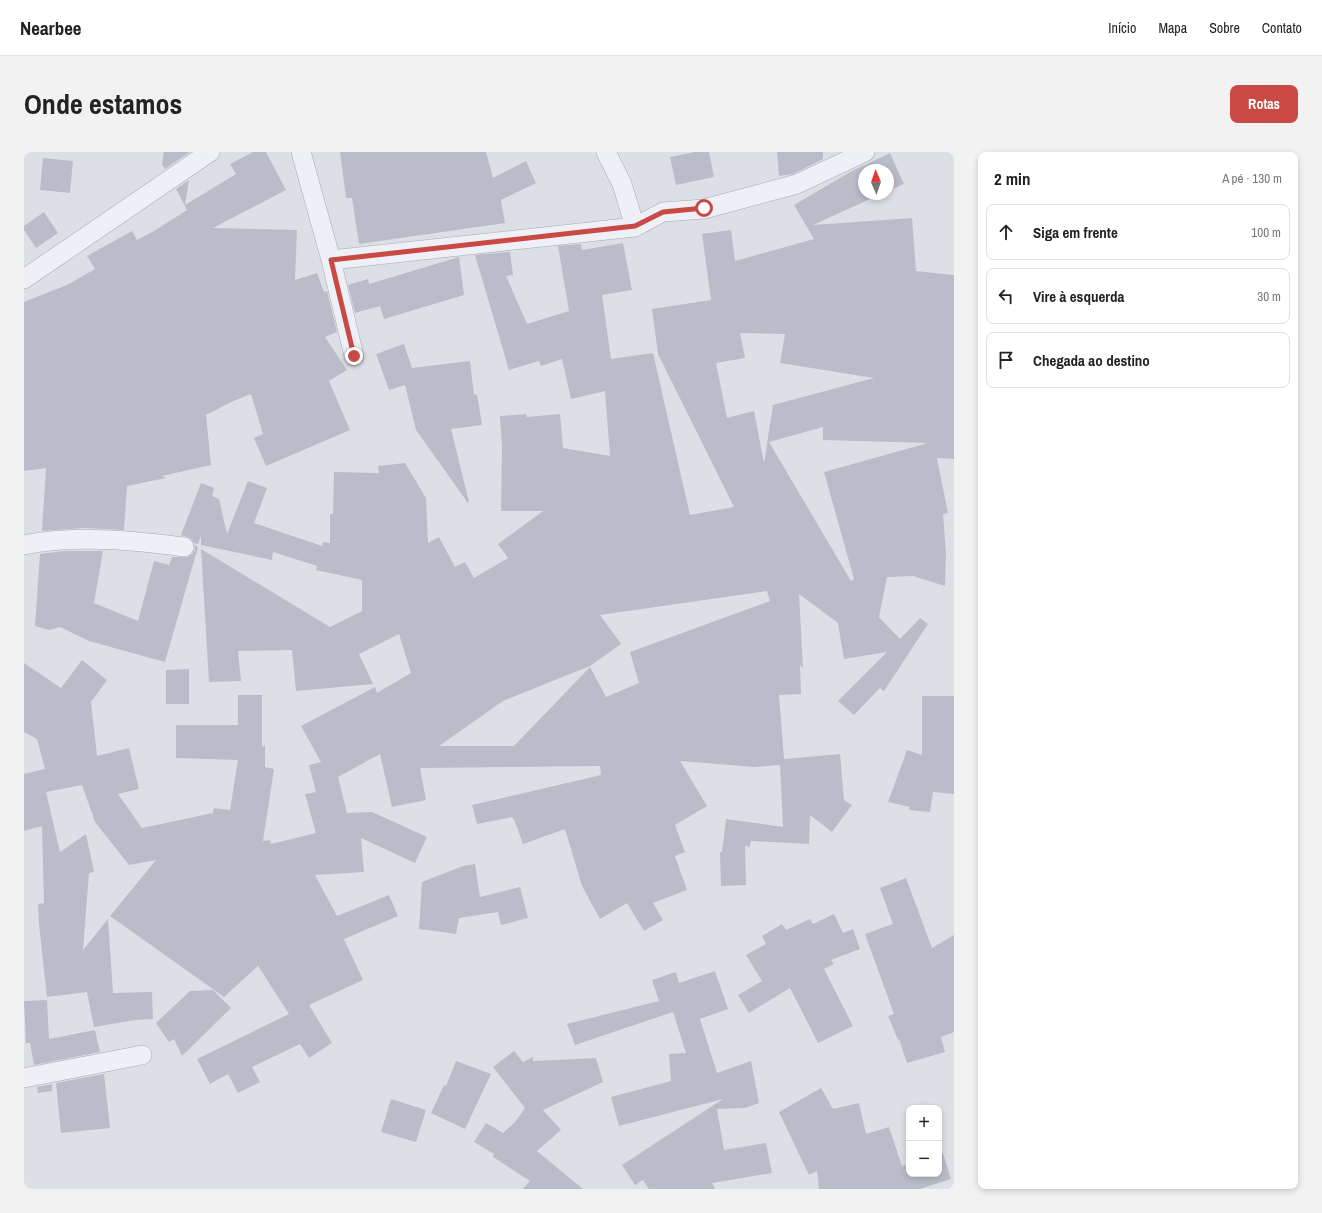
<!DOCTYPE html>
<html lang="pt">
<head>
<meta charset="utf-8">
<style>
  :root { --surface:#fff; --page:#f2f2f2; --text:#222; --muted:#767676; --line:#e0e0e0; --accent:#c94944 }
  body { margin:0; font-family:"Archivo Narrow",sans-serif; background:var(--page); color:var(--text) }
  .controls { position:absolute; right:12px; bottom:12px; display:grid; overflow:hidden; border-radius:8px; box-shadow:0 2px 6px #0003 }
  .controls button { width:36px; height:36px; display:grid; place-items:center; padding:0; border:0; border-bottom:1px solid var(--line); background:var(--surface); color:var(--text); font:20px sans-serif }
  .compass { position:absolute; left:834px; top:12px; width:36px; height:36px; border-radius:50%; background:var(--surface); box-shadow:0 2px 6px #0003; rotate:358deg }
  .stop { position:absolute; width:12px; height:12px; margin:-9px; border:3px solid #c94944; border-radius:50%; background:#fff }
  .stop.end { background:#c94944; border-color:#fff; box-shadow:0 1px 4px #0008 }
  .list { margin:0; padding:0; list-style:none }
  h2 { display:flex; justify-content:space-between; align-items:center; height:52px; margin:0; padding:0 16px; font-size:17px }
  h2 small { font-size:13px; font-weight:400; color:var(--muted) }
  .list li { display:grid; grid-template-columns:26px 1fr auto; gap:12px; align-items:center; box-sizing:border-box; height:56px; margin:0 8px 8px; padding:0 8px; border:1px solid var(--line); border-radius:8px }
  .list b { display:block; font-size:15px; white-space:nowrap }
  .list em { font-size:13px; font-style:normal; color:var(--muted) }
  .icon { flex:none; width:22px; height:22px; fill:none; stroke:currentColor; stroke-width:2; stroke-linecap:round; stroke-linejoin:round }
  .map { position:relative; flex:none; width:930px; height:1037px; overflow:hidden; border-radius:8px }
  header { display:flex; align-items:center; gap:24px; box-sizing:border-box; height:56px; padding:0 20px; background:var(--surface); border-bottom:1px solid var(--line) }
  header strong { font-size:19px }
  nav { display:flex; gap:22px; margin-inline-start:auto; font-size:14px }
  .intro { display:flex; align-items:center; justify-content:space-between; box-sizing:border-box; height:96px; padding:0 24px }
  h1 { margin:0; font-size:28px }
  .button { padding:10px 18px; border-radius:8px; background:var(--accent); color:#fff; font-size:14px; font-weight:700 }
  main { display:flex; gap:24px; padding:0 24px }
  aside { flex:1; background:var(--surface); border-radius:8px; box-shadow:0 2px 6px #0003 }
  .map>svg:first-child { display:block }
</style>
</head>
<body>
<header>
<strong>Nearbee</strong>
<nav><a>Início</a><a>Mapa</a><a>Sobre</a><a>Contato</a></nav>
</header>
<div class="intro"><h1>Onde estamos</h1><a class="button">Rotas</a></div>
<main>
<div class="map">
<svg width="930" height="1037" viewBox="0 0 930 1037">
  <rect width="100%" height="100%" fill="#dddfe6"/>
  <path fill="#babdc9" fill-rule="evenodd" d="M140 0H166L141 17 138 12Z
    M229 0H242L262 38 189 76 273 78 271 128 293 121 300 140 303 139 313 180 301 185 323 218 305 229 326 278 242 314 230 286 239 282 227 242 207 250 182 263 187 313 138 324 142 326 103 334 100 378 60 376 18 379 22 316 0 319V150L43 133 71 117 63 104 108 79 113 88 130 79 163 58 152 37 165 28 161 53 212 22 206 12Z
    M316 0H462L469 26 502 9 512 31 477 48 481 71 335 92 328 46H322Z
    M671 0H685L690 25 652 33 646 5Z
    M753 0H799V7L769 22 755 24Z
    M866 1 880 32 864 39V18H840V42H857L789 73 888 66 892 119 930 123V307L913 306 924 361 919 362 922 402 921 434 889 424 863 425 855 465 876 487 896 466 904 472 860 539 856 536 830 563 814 549 863 500 820 507 814 471 775 442 779 516 776 513 777 542 755 543 760 607 816 602 820 648 828 653 808 680 786 663 785 692 727 689 726 695 721 694 722 733 697 734 696 700H698L702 667 759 675 756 613 730 615 656 609 683 654 651 673 661 700 651 704 663 738 629 751 639 768 620 779 603 751 576 767 558 734 541 677 499 692 490 667H489L488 665 453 672 448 653 577 623 576 614 396 616 402 648 368 655 356 602 314 625 323 661 348 660 403 685 391 711 337 686 340 720 291 723 313 764 365 743 374 764 320 787 339 828 285 853 308 891 285 906 276 892 228 915 236 930 214 941 204 922 186 932 173 907 265 862 234 814 200 845 86 764 132 708 105 713 71 670 58 633 22 640 36 700 62 682 70 720 65 721 59 798 84 767 89 841 128 840 129 867 111 868 70 875 63 840 23 845 15 772 14 752 20 751 18 674 0 679V622L21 617 13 587 0 580V511L37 536 58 508 83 528 67 550 73 604 105 596 115 637 94 642 118 676 189 661 190 656 206 658 214 608 152 606V573H214V543H238V595L241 593V615L250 617 239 689 246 688 247 692 292 681 281 642 292 640 285 613 297 610 277 574 351 535 353 541 387 521 375 482 335 502 349 532 272 539 268 498 214 499 217 529 185 530 177 397 306 475 338 459V428L292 418 293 414 249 400 248 408 177 393V384L174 392 170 391 166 386 157 383 177 331 190 336 188 344 195 347 203 382 224 329 243 336 230 371 298 394 299 390 306 391V362H309L310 320 355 321 354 314 381 311 402 346 404 391 415 385 431 415 441 410 450 426 484 406 474 392 519 359H477L478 295 476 264 502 262 503 265 536 262 539 296 586 304 581 239 547 247 538 207 517 214 515 209 485 218 451 103 486 100 489 123 482 124 503 172 545 159 534 94 557 92 558 98 599 91 608 138 578 143 587 207 629 201 666 363 710 355 634 202 628 157 687 148 678 82 707 78 711 109 790 87 770 53 828 19ZM716 181 761 182 756 211 850 226 749 253 740 311 730 259 703 266 692 211 721 206ZM799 275V288L904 291 800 320 830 427 827 429 745 290ZM743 439 746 449 606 500 615 531 582 545 566 515 490 594H415L479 549 566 514 597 492 576 463Z
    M19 6 49 9 46 41 16 38Z
    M20 60 34 81 12 96 0 78V74Z
    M435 105 440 143 360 167 356 154 331 161 324 133 344 127 345 132Z
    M380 192 388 216 446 209 450 243 453 242 458 273 427 277 445 350 444 351 392 278 381 233 365 238 352 202Z
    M170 393 174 395 141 510 65 489 36 475 25 478 11 474 16 402 40 399H79L70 451 114 469 130 409 145 413 148 405H164L169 401 171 397Z
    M165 517V552H142V518Z
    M898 544H930V642L909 640 906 660 885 658 886 655 864 650 883 598 898 603Z
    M451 712 456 745 496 735 504 766 477 773 474 760 435 766 432 782 395 777 398 730 439 714Z
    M882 726 908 796 930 783V880L917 885 921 900 883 911 875 887 874 888 864 864 870 862 841 782 869 772 856 736Z
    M810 762 819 781 829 777 836 797 807 808 810 812 800 817 829 874 794 891 766 836 725 861 714 843 738 829 722 803 742 792 738 784 758 772 762 778 786 767 789 772Z
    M691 819 704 857 676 867 693 921 727 909 735 951 721 956 693 957 700 998 742 991 748 1021 688 1031 691 1037H625L619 1028 611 1033 598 1013 699 947 595 974 587 945 647 929 645 902 662 901 649 860 551 893 543 872 635 849 628 828 652 820 655 831Z
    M189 838 207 856 158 904 150 887 145 890 132 871 166 839Z
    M23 848 25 887 71 878 76 900 10 913 6 891H2L0 849Z
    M490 899 499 910 509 905V909L572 906 579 930 519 958 537 978 513 999 559 1037H499L506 1029 469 1005 470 1002 450 990 462 971 479 981 491 970 501 956 469 915Z
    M432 909 467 922 441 977 407 961 420 933 422 934Z
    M80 922 86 976 37 981 32 931Z
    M28 932V939L14 941 13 935Z
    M797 936 809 957 835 951 842 982 865 975 878 1014 885 1012V1022H915V1002L919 1001 927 1027 896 1037H795L793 1019 785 1023 755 960Z
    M367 947 402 958 392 990 357 980Z"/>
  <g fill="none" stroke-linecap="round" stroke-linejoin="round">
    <g stroke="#a6a9b3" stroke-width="20">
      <path id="street" d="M277 0 307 108 330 204
        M582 0 598 32 611 75
        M307 108 611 75 639 60 680 57 773 32 841 0
        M0 127 186 0
        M0 393C52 383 107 388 160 395
        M0 926 118 903"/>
    </g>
    <use href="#street" stroke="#eff0f5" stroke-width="19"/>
  </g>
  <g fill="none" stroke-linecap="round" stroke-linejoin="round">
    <path stroke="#c94944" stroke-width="5" d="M330 204 307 108 611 74 639 60 680 56"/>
  </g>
</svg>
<div class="controls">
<button>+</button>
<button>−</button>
</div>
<svg class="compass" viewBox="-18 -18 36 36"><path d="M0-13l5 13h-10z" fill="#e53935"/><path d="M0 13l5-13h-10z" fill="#767676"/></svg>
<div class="stop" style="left:680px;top:56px"></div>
<div class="stop end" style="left:330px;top:204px"></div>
</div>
<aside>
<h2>2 min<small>A pé · 130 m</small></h2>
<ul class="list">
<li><svg class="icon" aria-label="ahead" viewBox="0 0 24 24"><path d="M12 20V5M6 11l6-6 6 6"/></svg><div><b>Siga em frente</b></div><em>100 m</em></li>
<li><svg class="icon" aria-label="left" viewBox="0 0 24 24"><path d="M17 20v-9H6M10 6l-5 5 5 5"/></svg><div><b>Vire à esquerda</b></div><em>30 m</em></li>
<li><svg class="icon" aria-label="arrive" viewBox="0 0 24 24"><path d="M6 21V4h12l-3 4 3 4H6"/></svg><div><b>Chegada ao destino</b></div></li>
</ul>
</aside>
</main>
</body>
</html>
